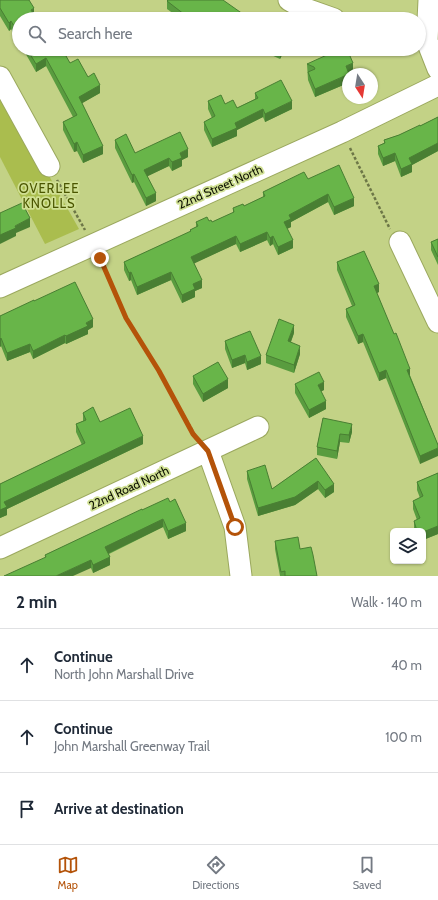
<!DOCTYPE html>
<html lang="en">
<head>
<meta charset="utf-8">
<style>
  :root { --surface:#fff; --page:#f6f6f7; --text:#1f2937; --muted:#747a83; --line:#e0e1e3; --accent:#b45309 }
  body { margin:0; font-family:Cabin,sans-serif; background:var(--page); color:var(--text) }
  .controls { position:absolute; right:12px; bottom:12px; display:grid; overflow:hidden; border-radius:6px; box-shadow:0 1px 3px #0004 }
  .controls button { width:36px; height:36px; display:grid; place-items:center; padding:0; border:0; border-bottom:1px solid var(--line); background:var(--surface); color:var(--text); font:20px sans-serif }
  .compass { position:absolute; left:342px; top:68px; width:36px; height:36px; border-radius:50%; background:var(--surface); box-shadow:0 1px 3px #0004; rotate:168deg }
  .stop { position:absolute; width:12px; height:12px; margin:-9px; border:3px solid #b45309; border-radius:50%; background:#fff }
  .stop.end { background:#b45309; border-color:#fff; box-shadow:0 1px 4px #0008 }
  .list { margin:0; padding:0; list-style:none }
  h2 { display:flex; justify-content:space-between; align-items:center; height:52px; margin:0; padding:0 16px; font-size:17px }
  h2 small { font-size:13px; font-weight:400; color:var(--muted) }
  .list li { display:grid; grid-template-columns:26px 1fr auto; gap:12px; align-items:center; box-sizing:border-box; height:72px; padding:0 16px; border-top:1px solid var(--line) }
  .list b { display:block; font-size:15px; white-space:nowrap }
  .list p { margin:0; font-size:13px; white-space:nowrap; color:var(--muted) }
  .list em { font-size:13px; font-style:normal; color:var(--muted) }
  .icon { flex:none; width:22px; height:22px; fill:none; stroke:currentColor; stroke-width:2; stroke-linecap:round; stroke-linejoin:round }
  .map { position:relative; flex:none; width:438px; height:576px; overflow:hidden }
  .search { position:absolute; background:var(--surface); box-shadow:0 1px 3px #0004; left:12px; right:12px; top:12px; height:44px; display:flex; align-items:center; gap:10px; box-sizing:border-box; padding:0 14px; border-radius:22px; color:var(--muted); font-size:15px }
  .sheet { height:268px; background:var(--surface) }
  nav { display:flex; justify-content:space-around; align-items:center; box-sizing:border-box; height:56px; border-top:1px solid var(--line); background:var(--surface); font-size:11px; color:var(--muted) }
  nav a { display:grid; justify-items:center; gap:2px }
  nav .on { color:var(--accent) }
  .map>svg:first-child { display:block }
</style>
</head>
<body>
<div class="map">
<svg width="438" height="576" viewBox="0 0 438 576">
  <rect width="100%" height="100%" fill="#c3d286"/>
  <path fill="#aabd4e" d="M0 89 79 229 45 244 0 157Z"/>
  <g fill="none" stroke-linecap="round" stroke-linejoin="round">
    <g stroke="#9ba85e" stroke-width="23">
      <path id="minor" d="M289 0 303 8 334 19
        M429 0 427 41 438 69
        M0 77 49 166
        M400 242 438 322
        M0 287 342 132 438 85
        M208 451 235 527 241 576
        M0 548 258 427"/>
    </g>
    <path stroke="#6d7747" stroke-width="2.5" stroke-dasharray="3 2" stroke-linecap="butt" d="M350 148 390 229
      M57 180 85 230
      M101 261 126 318 159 371 196 437"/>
    <use href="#minor" stroke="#fff" stroke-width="21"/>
  </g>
  <path fill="#599c3f" d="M0 0 19 19V43L11 29 9 31 0 16Z
    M167 1 250 19H181L167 9Z
    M23 49H62L70 63 88 77 100 93 82 103 103 154 83 163 77 151 74 152 63 130V122L73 117 46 66 36 72Z
    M258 49H285L280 59Z
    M307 64 353 71 349 73 348 74V83L315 97 308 80Z
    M255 93 292 109 265 122 263 117 237 130V136L212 147 204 130V122L212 118 208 109V101L225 104 237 108 255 99Z
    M438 117V151L412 165V172L401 177 395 161 383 166 378 154V146L384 143V140L399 135 420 126Z
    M115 140 135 153 188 157 182 160V166L172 171 169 166 147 176 156 201 146 206 134 182 132 183 115 148Z
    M308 179 354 206 334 215 328 202 291 222V227L287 229 293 248 278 255 273 244 270 246 267 240 240 252 236 244 194 263 202 288 195 291V297L182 303 171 280 137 295 131 280 129 281 124 270V262L190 232V230L196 227V222L209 221 212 222 233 213V208L244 206 263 197V192Z
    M438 239V265L431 250V242Z
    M337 262 379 292 377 293 438 445 420 464 386 378 379 381 363 342 358 344 346 317V309L352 306 337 270Z
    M34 301 93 327 88 330V334L66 344 65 343 33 359 30 352 7 361 1 346 0 347V316Z
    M294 333 291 342 300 354 294 373 266 363V355Z
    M225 341 261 364 247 370 245 363 232 368 225 349Z
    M193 376 228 388 203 402 193 384Z
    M295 384 324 390 321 391 326 409 309 418 295 393Z
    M83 413 143 444 7 509V515L0 518V484L82 445 76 432V424L83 421Z
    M323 418 352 432 349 443 340 442 337 459 317 455V447Z
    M316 458 334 492 325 498 318 489 295 505 258 516 247 479V471L272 489Z
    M438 473V534L423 540V531H414V521L417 520 413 509V501L420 498 417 490V482Z
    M142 510 186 531 168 539 163 527 109 554 110 565 93 573 91 568 45 557V555Z
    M275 541 300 549 317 576H280L275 549Z"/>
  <path fill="#497f33" d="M34 8V16L31 10Z
    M11 21V29L9 31V23Z
    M281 49H285L280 59V51Z
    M46 58V66L36 72V64Z
    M353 63V71L346 74V66Z
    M348 75V83L315 97V89Z
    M100 85V93L79 105V97Z
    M292 101V109L265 122V114Z
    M263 109V117L237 130V136L212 147V139L235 123Z
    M77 142V151L74 152V144Z
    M438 143V151L412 165V172L401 177V169L409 158Z
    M103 146V154L83 163V155Z
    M188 149V157L182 160V166L172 171V162L180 153Z
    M395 153V161L383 166V158Z
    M169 158V166L144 178V170Z
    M134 174V182L132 183V175Z
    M156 193V201L146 206V198Z
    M328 194V202L291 222V227L284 230V222L289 215Z
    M354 198V206L334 215V207Z
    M30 218V227L16 233V236L0 244V235L15 226Z
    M267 232V240L240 252V244Z
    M236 236V244L191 265V257Z
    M273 236V244L270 246V238Z
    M293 240V248L278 255V247Z
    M131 272V280L129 281V273Z
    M171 272V280L137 295V287Z
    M202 280V288L195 291V297L182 303V295L193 284Z
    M379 284V292L374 294V286Z
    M93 319V327L88 330V334L66 344V336L86 323Z
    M294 325V333L288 349V341Z
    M363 334V342L358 344V336Z
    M65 335V343L33 359V351Z
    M1 338V346L0 347V339Z
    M30 344V352L7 361V353Z
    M300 346V354L294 373V365Z
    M245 355V363L232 368V360Z
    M261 356V364L247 370V362Z
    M410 369V377L407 370Z
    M386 370V378L379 381V373Z
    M228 379V388L203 402V394Z
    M324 382V390L318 393V385Z
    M326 401V409L309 418V410Z
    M352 424V432L349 443V435Z
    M340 434V442L337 459V451Z
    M143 436V444L7 509V515L0 518V510L4 502Z
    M438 448V456L420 464V456Z
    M318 481V489L295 505 258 516V508Z
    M334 484V492L325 498V490Z
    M163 519V527L105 555V547Z
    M186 523V531L168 539V531Z
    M438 526V534L423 540V532Z
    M110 557V565L93 573V565Z
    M91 560V568L73 576H56Z"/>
  <path fill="#68b549" stroke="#497f33" d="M0 0H29L34 8 31 10 36 19H19V35L11 21 9 23 0 8Z
    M168 0H223L250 19H189V18L167 1Z
    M27 49H62L70 63 78 59 88 77 94 73 100 85 79 97 103 146 83 155 77 142 74 144 63 122 77 115 46 58 36 64Z
    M275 49H281L280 51Z
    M340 49H347L353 63 346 66 349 74 315 89 308 72 315 69 314 67 307 64Z
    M281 80 292 101 265 114 263 109 235 123 237 128 212 139 204 122 215 116 208 101 221 95 225 104 233 100 237 108 258 98 255 93Z
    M438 117V143L409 158 412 164 401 169 395 153 383 158 378 146 385 143 384 140 399 135 420 125V126Z
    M180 132 188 149 180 153 182 158 172 162 169 158 144 170 156 193 146 198 134 174 132 175 115 140 126 134 135 153Z
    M339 165 354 198 334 207 328 194 289 215 291 219 284 222 293 240 278 247 273 236 270 238 267 232 240 244 236 236 191 257 202 280 193 284 195 289 182 295 171 272 137 287 131 272 129 273 124 262 191 231 190 230 198 226 196 222 207 217 209 221 211 220 212 222 234 212 233 208 243 204 244 206 265 196 263 192 304 172 308 179Z
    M22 203 30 218 15 226 16 228 0 235V213Z
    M438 239V257L431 242Z
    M364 251 379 284 374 286 394 334 396 333 410 369 407 370 438 445V448L420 456 386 370 379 373 363 334 358 336 346 309 355 305 337 262Z
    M75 282 93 319 86 323 88 326 66 336 65 335 33 351 30 344 7 353 1 338 0 339V316L34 300V301Z
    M279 319 294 325 288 341 300 346 294 365 266 355Z
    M250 331 261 356 247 362 245 355 232 360 225 341Z
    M218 362 228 379 203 394 193 376Z
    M319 372 324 382 318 385 326 401 309 410 295 384Z
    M93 407 100 422 130 408 143 436 4 502 7 507 0 510V484L85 443 76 424 86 420 83 413Z
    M323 418 352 424 349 435 340 434 337 451 317 447Z
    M316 458 334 484 325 490 318 481 295 497 258 508 247 471 265 465 272 489Z
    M438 473V526L423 532V531H417L414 521 420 518 413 501 423 496 417 482Z
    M168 498 170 502 175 499 186 523 168 531 163 519 105 547 110 557 93 565 91 560 56 576H4L46 557 45 555 142 509V510Z
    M298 537 300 549 311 547 313 555 317 576H285V571L281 572 275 541Z"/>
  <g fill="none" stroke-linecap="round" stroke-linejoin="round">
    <path stroke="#b45309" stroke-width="5" d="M100 258 126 318 159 371 193 434 208 451 235 527"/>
  </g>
  <g text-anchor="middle" stroke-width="3.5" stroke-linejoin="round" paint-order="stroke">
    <g font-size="12" fill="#0c1000" stroke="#d0e093">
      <text transform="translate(220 187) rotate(-24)" y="4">22nd Street North</text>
      <text transform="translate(129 488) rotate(-25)" y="4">22nd Road North</text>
    </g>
    <g font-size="13" letter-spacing="1" fill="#4b5600" stroke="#d0e093">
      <text x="49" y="193">OVERLEE<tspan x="49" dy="15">KNOLLS</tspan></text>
    </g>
  </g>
</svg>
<div class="controls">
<button><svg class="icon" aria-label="layers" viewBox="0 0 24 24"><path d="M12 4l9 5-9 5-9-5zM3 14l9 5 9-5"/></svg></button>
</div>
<svg class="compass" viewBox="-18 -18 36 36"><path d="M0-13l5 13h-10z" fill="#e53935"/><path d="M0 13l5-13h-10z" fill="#747a83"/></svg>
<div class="stop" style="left:235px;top:527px"></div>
<div class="stop end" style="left:100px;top:258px"></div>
<div class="search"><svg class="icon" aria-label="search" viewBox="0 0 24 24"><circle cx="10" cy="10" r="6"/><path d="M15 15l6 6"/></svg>Search here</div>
</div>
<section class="sheet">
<h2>2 min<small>Walk · 140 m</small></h2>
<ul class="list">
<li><svg class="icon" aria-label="ahead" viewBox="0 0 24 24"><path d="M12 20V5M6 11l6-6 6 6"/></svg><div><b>Continue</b><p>North John Marshall Drive</p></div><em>40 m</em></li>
<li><svg class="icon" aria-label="ahead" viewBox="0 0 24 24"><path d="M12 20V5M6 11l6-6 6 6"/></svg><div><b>Continue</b><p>John Marshall Greenway Trail</p></div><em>100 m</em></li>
<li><svg class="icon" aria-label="arrive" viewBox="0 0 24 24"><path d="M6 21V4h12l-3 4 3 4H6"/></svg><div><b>Arrive at destination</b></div></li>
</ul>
</section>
<nav>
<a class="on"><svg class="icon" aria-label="map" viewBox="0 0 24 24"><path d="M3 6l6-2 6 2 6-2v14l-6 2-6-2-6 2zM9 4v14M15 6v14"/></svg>Map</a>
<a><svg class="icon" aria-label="directions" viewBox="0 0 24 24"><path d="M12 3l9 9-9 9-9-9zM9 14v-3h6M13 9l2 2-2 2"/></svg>Directions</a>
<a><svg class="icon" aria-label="saved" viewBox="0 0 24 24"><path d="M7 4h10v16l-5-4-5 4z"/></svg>Saved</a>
</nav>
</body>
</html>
